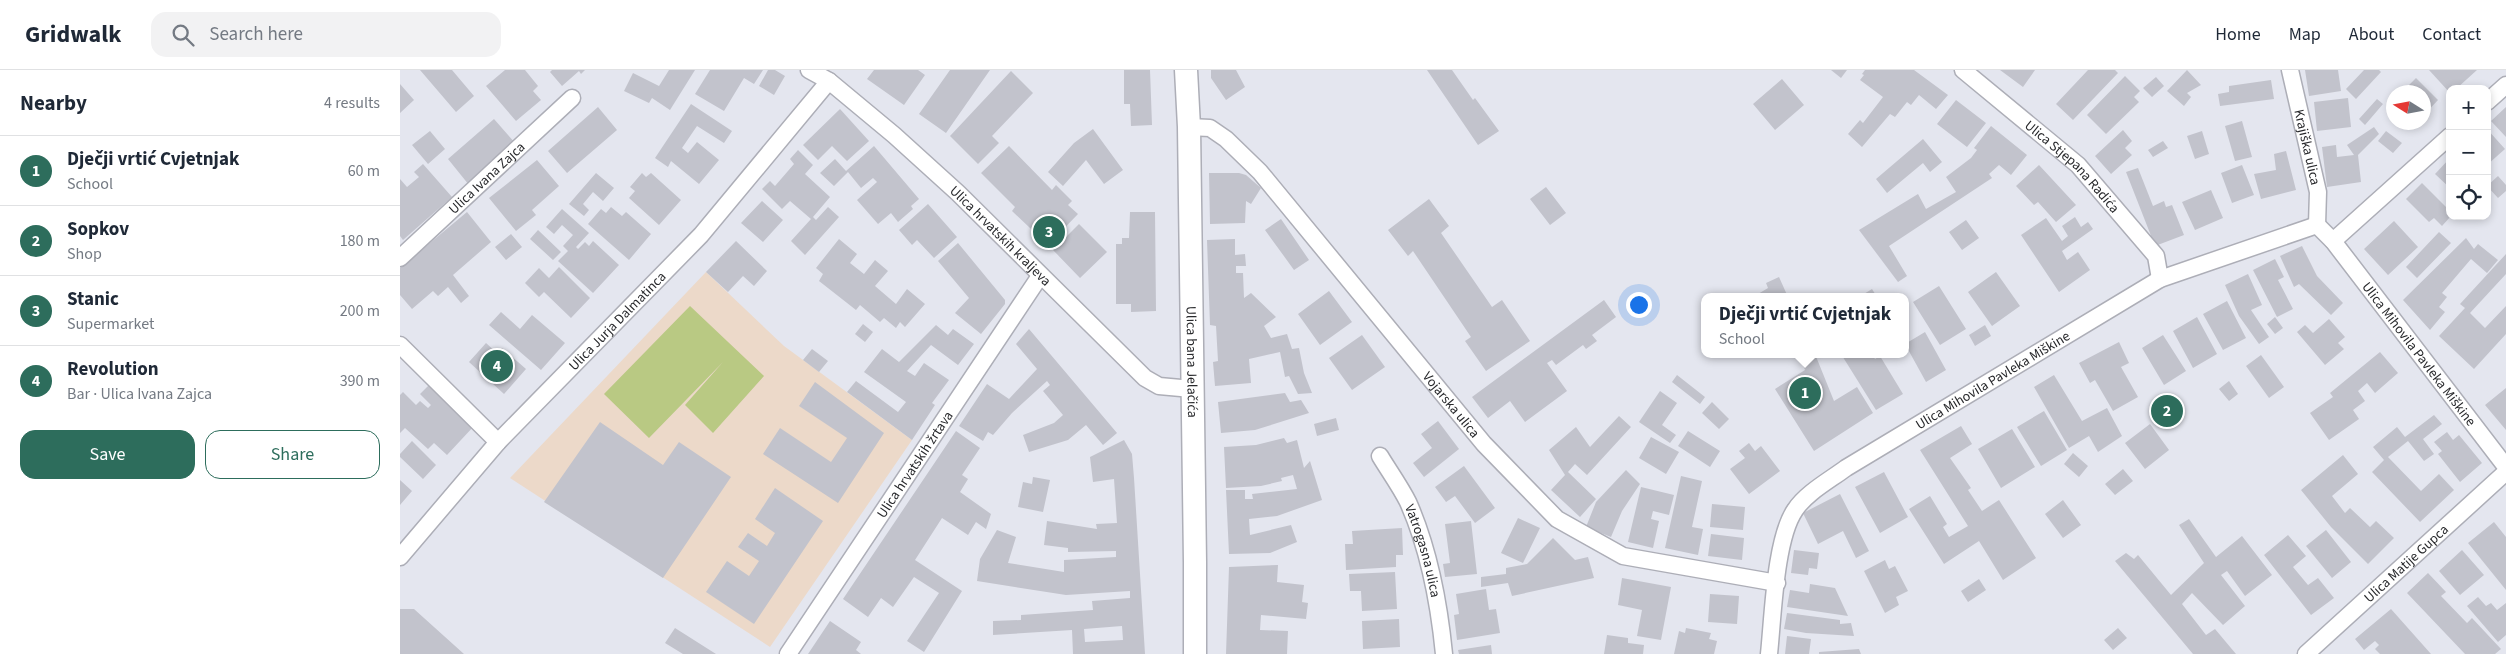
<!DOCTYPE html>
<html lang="en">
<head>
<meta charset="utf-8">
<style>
  :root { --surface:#fff; --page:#f2f2f3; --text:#1f2937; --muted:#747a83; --line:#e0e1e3; --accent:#2d6d5c }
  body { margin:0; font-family:"Source Sans 3",sans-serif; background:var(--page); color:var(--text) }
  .controls { position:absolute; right:15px; top:15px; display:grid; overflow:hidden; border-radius:10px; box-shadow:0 2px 8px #0003 }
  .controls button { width:45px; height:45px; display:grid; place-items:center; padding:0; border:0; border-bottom:1px solid var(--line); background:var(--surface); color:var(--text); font:25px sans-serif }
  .compass { position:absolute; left:1986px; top:15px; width:45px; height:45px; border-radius:50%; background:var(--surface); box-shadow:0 2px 8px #0003; rotate:281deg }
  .you { position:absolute; left:1238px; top:234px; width:18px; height:18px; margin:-12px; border:4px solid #fff; border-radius:50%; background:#1a73e8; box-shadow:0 0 0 8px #1a73e833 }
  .badge { display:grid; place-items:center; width:32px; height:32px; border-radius:50%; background:var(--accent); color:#fff; font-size:16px; font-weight:700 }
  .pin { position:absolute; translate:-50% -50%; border:2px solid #fff; box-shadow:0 1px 5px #0006 }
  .popup { position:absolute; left:1301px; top:223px; width:208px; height:65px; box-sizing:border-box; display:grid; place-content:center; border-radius:10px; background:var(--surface); filter:drop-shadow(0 1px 4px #0005); font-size:16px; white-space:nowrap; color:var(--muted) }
  .popup b { font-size:19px; color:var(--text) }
  .popup::after { content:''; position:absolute; left:50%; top:100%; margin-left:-10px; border:10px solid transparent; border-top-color:var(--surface) }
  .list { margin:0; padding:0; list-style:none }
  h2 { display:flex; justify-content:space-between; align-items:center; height:65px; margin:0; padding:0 20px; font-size:21px }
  h2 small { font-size:16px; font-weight:400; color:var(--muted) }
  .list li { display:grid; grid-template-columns:32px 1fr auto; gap:15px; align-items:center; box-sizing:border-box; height:70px; padding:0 20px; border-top:1px solid var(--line) }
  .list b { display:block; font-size:19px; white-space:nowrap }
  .list p { margin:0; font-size:16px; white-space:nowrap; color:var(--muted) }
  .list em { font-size:16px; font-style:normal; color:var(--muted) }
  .actions { display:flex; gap:10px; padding:15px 20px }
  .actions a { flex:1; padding:11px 0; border:1px solid var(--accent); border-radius:15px; text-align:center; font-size:18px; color:var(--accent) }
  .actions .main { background:var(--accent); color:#fff }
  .icon { flex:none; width:28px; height:28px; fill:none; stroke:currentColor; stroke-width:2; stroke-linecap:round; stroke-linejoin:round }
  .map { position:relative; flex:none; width:2106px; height:584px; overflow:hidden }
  header { display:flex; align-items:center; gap:30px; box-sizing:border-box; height:70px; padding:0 25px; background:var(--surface); border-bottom:1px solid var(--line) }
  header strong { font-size:24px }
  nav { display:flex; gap:28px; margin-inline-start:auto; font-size:18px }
  .search { width:350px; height:45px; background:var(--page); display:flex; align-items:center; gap:12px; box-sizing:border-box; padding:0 18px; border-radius:15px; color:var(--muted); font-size:19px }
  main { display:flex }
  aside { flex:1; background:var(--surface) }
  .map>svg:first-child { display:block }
</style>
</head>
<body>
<header>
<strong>Gridwalk</strong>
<div class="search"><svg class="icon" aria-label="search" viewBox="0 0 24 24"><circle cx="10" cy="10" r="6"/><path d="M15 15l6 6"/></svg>Search here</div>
<nav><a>Home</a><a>Map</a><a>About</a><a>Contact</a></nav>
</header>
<main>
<aside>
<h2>Nearby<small>4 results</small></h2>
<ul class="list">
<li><span class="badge">1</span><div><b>Dječji vrtić Cvjetnjak</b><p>School</p></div><em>60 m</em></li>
<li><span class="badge">2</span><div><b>Sopkov</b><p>Shop</p></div><em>180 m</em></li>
<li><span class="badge">3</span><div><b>Stanic</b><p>Supermarket</p></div><em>200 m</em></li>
<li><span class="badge">4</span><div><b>Revolution</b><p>Bar · Ulica Ivana Zajca</p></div><em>390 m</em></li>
</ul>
<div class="actions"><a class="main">Save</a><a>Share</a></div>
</aside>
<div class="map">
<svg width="2106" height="584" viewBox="0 0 2106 584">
  <rect width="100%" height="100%" fill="#e4e6ef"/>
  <path fill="#ecd9c9" d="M306 202 384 276 512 370 370 577 110 408Z"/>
  <path fill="#b9c983" d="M290 236 364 306 313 363 285 335 323 292 249 368 204 324Z"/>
  <path fill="#c2c3cc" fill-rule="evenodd" d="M20 0H52L74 26 56 42Z
    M105 0H125L138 16 133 21 141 30 116 51 86 16Z
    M152 0H185L181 4 179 1 162 16 150 2Z
    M269 0H295L270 40 252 28 249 33 224 21 233 3 259 16Z
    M310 0H363L354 14 344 8 324 41 295 24Z
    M368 0H375L385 6 374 25 359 16Z
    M474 0H518L525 5 504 35 467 9Z
    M550 0H590L546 63 519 44Z
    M724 0H750L752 55 731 56 730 34H724Z
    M811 0H836L845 17 826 30 811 8Z
    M1027 0H1052L1073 30 1075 28 1099 61 1078 75Z
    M1431 0H1447L1441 8Z
    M1465 0H1514L1548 25 1536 39 1519 25 1511 35 1507 32 1495 47 1490 44 1462 77 1448 64 1460 50 1463 53 1483 27 1460 10 1464 5 1462 4Z
    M1600 0H1635L1623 17Z
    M1688 0H1715L1718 3 1673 50 1656 34Z
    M1787 0 1801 15 1787 23 1791 27 1784 36 1767 21Z
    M1905 0H1938L1941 21 1909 26Z
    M1964 0H1979L1981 2 1956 29 1946 19Z
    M2029 0H2077L2056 19H2050V23Z
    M611 1 633 23 592 66 599 73 578 94 550 66Z
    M1725 6 1740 21 1734 27 1739 32 1706 64 1687 45Z
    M1756 7 1764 16 1752 27 1743 18Z
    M2016 8 2038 30 2024 45V22H2002Z
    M1382 9 1404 35 1375 60 1353 34Z
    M1871 10 1874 29 1820 36 1818 24 1829 22V16Z
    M0 14 14 30 0 43Z
    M1948 28 1951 57 1917 61 1914 32Z
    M1977 29 1983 34 1965 55 1959 49Z
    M1556 30 1586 53 1567 77 1537 54Z
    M291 34 332 61 324 73 297 56 282 78 288 83 297 72 319 90 299 114 271 91 268 97 255 88Z
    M198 37 217 60 167 103 148 81Z
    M2106 37V67L2091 51Z
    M440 39 469 71 447 91 432 76 418 90 403 75Z
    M94 49 116 74 69 115 48 89Z
    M1842 51 1852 87 1835 91 1825 56Z
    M1591 56 1627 85 1611 105 1599 95 1589 104 1592 108 1489 176 1507 206 1498 212 1459 160 1518 124 1526 139 1556 122 1546 107 1571 88 1577 80 1574 78Z
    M1974 57 1979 64 1958 85 1961 112 1927 117 1922 77 1936 75 1937 87 1954 85 1947 75Z
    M693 59 723 100 704 114 686 90 663 116 648 102 674 73Z
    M2087 59 2105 79 2087 95Z
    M1723 60 1732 71 1725 78 1732 85 1711 104 1695 86Z
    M30 61 45 79 28 94 12 75Z
    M1802 61 1809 84 1795 89 1787 66Z
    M1986 61 2002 73 1993 83 1978 71Z
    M1523 69 1542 92 1530 102 1523 93 1487 123 1476 109Z
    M1763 71 1768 78 1753 87 1748 80Z
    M474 76 519 129 511 136 513 139 498 152 491 143 478 154 457 130 477 112 473 108 461 118 448 102 434 116 420 103 435 89 446 101Z
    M609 76 652 120 656 115 672 131 668 135 678 144 648 175 612 141 615 137 581 103Z
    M398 80 413 95 405 104 430 127 413 147 416 150 428 137 439 147 405 185 391 171 411 149 390 131 382 139 362 119 370 111 375 116 394 94 390 89Z
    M1886 81 1896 120 1861 129 1854 104 1876 100 1874 84Z
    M2050 88V118L2035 104Z
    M137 90 159 116 132 140 136 145 116 161 89 128Z
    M23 94 52 127 3 170 0 166V109L7 117 19 107 14 102Z
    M1639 95 1676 135 1656 152 1638 132 1634 135 1616 116Z
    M1842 95 1854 125 1832 133 1821 103Z
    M1738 98 1753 136 1764 131 1766 137 1772 135 1784 165 1755 176 1726 102Z
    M196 103 214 118 203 131 193 122 183 134 189 140 184 146 169 134Z
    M242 103 246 107 251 103 281 130 259 155 229 128 235 121 230 117Z
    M809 103H839L846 105 861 118 851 134 846 131 845 153 810 154Z
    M2098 106 2106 115V121L2098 128 2087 116Z
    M2022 113 2050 141 2051 146 2042 156 2034 148 2029 152 2006 129Z
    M1146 117 1166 143 1150 155 1130 129Z
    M1811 120 1823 148 1795 160 1782 132Z
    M1029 129 1049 156 1041 163 1092 237 1102 230 1130 271 1086 301 1065 271 1071 267 1013 181 1008 186 988 160Z
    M362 131 383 150 363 172 341 153Z
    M528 134 557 167 534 188 517 170 512 175 499 160Z
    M211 137 222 146 226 142 251 164 229 190 188 154 201 139 206 143Z
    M162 139 189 163 176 177 178 179 185 172 189 176 193 171 219 195 193 223 158 191 168 181 163 176 173 165 162 155 154 164 146 157Z
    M67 142 91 172 53 205 69 226 61 233 48 217 38 226 33 221 12 239 0 225V198Z
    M730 142H755L756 241 731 242V234H716V174H722V168H729Z
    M1675 147 1681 157 1688 152 1693 159 1662 181 1667 190 1678 182 1690 200 1659 222 1621 165 1646 148 1662 171 1668 166 1662 156Z
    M881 149 909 190 894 200 865 160Z
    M1566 150 1579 168 1562 180 1549 162Z
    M1994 151 2018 177 1988 205 1964 179Z
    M679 154 707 182 680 208 653 180Z
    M138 160 161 182 153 190 130 169Z
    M2039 162 2051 173 2017 208 2006 197Z
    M111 164 122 177 106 190 95 177Z
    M2066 168 2074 179 2078 174 2098 190 2087 203 2071 189 2042 223 2047 227 2039 237 2045 242 2030 260 2003 230Z
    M439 169 457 184 450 193 464 204 475 190 488 201 475 216 496 234 507 219 525 234 505 257 500 252 496 258 484 248 480 252 460 235 456 240 419 211 423 204 416 198Z
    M835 169V185L845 184 846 196H836V203H843L844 228 851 223 876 247 864 256 871 268 887 264 892 279 899 278 904 303 912 323 898 324 889 306 885 307 880 282 849 289 851 313 815 316 813 292 818 291 816 256 810 255 807 170Z
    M336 171 367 201 354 216 343 206 328 222 306 202Z
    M558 173 605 230V234L581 264 555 243 569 228 538 191Z
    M1902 176 1917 206 1943 233 1931 245 1899 214 1894 217 1880 186Z
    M2106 184V204L2070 243 2085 258 2106 236V264L2074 299 2039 266 2065 238 2060 234Z
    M1875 189 1884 207 1878 210 1893 239 1877 247 1853 200Z
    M159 197 190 228 171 248 144 222 139 227 125 213 139 198 149 208Z
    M1596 202 1620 236 1592 256 1568 222Z
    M1848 204 1862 235 1851 240 1869 267 1859 274 1839 246 1825 215Z
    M1379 207 1388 227H1353L1368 218 1366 213Z
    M1539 216 1566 259 1540 275 1513 232Z
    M1472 219 1477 227H1459Z
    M929 221 952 252 920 275 898 244Z
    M1204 230 1216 247 1192 265 1197 271 1186 279 1183 275 1156 295 1152 290 1147 293 1167 321 1125 352 1110 331 1088 348 1072 327Z
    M1827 231 1846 268 1823 280 1803 244Z
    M101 242 120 259 132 245 165 273 141 300 89 255Z
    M1797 247 1817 284 1793 298 1773 261Z
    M1875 247 1883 258 1875 264 1867 254Z
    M1929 249 1945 267 1938 273 1944 279 1925 295 1897 262 1905 255 1913 263Z
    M463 254 473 262 465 272 455 264Z
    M536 255 548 265 553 259 574 274 558 295 531 275 507 301 515 306 524 293 549 310 532 333 535 335 512 370 447 322 456 311 498 342 506 332 464 302 482 279 499 292Z
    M1585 255 1591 266 1575 276 1569 265Z
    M629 259 717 363 703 375 686 355 668 370 629 382 623 365 654 353 663 345 643 321 650 315 647 311 612 343 593 365 588 362 583 371 559 356 587 314 609 329 637 299 616 274Z
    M1525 262 1546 300 1526 312 1505 274Z
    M962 265 985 297 952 320 929 288Z
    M1763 265 1786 301 1764 315 1742 278Z
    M1719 272 1729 293 1721 297 1738 327 1713 341 1695 310 1690 313 1679 293Z
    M86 273 97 283 102 278 126 299 104 324 69 292Z
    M412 279 428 291 419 302 403 290Z
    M1980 282 1998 303 1975 323 1967 313 1958 321 1965 331 1953 340 1959 349 1929 370 1910 343 1933 327 1930 323Z
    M1398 284H1415L1434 331 1457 317 1473 343 1414 381 1375 319 1405 300Z
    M1441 284H1472L1475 289 1480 286 1503 324 1476 340Z
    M1861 285 1884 317 1869 328 1846 296Z
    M1277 305 1305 327 1300 334 1272 312Z
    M1654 305 1682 351 1707 338 1722 366 1698 382 1689 366 1669 378 1634 317Z
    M1829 311 1838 324 1829 331 1819 319Z
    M415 312 484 363 438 433 363 384 380 358 431 392 447 368 399 336Z
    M30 314 74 356 47 385 34 373 28 379 5 358 0 363V325L3 322 16 335 20 331 28 338 31 335 20 324Z
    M2106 318V360L2085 335Z
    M1260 321 1277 333 1262 355 1276 365 1270 373 1239 352Z
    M885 323 890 332 901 330 909 343 855 360 821 363 818 332Z
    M1312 332 1329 349 1319 359 1302 343Z
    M1644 341 1667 380 1641 396 1617 357Z
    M2034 345 2042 354 2023 369 2034 384 2024 391 2008 371 1988 387 2021 421 2039 404 2054 420 2020 452 1972 402 1984 390 1973 377 1997 357 2005 367Z
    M1219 346 1231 357 1187 405 1175 394 1168 402 1196 429 1180 447 1151 420 1165 405 1149 380 1176 357 1190 377Z
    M936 348 939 360 917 366 914 354Z
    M1038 351 1059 379 1024 407 1013 393 1032 378 1021 364Z
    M200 352 263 395 279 372 331 407 263 508 144 432Z
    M1750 354 1769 380 1745 399 1725 373Z
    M1561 356 1572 374 1550 388 1571 418 1568 420 1582 441 1599 430 1636 488 1603 510 1579 471 1544 494 1509 439 1530 426 1547 454 1543 457 1549 467 1568 456 1520 380Z
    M1612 359 1635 397 1601 418 1578 379Z
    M556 361 580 378 562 405 568 409 560 422 591 444 586 459 576 452 568 465 542 448 515 490 562 521 524 582 507 571 539 523 514 507 493 537 481 528 468 547 443 529Z
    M1288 361 1320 381 1310 397 1278 376Z
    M2047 362 2053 370 2059 365 2082 393 2060 412 2038 384 2042 381 2034 372Z
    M1251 367 1279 382 1266 404 1239 388Z
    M884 368 887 373 897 370 904 398 910 391 922 430 877 446 849 449 850 465 891 455 897 472 870 483 829 484 826 420H845V429H853L852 424 897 419 893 405 881 408 882 411 861 416 826 418 824 377 856 375Z
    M724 370 732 384 734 408 745 584H673L672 560 593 565V551L621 550V545L693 540 692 531 730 528V521L666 525 577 511 580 489 597 460 616 467 608 493 664 502V490L716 487V481L668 482V478L644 475 647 451 697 459 696 454 717 453 714 409 693 412 690 387ZM722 556 723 570 685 572 684 559Z
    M12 371 36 395 23 409 0 387V384Z
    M1349 373 1355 381 1361 376 1380 401 1349 424 1330 399 1345 388 1339 381Z
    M1673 383 1688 396 1679 407 1664 394Z
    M1943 385 1958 404 1932 426 1945 443 1950 438 1970 457 1976 451 1994 468 1968 494 1931 457 1901 420Z
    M1064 396 1095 438 1075 453 1055 426 1046 432 1035 417Z
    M1723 399 1733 411 1715 425 1705 414Z
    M1226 400 1240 414 1222 441 1211 467 1186 457 1196 432Z
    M1484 402 1508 447 1480 463 1455 417Z
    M1281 406 1302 411 1292 457 1303 459 1298 485 1265 478Z
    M633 407 650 410 643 442 618 437 623 412 632 414Z
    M0 410 12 421 0 435Z
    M1241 417 1274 425 1269 445 1253 441 1251 449 1259 451 1253 478 1228 472Z
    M375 418 423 451 354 554 306 522 327 491 349 506 359 491 338 477 348 463 367 476 375 463 355 449Z
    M1440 424 1469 481 1456 488 1443 461 1418 474 1403 443Z
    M1663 430 1681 455 1663 468 1645 444Z
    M1312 434 1345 437 1343 460 1310 457Z
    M1118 448 1140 458 1123 493 1101 483Z
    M1789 449 1816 487 1842 466 1872 505 1845 526 1827 501 1821 505 1845 536 1823 555 1792 523 1782 534 1806 565 1815 559 1836 584H1793L1715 491 1726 483 1734 489 1738 485 1771 525 1804 493 1779 455Z
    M1071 451 1077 504 1045 507 1043 494 1050 493 1045 454Z
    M2094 452 2106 467V520L2068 473Z
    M1002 458 1003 485H996V497L946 500 945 474H953L952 461Z
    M1926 460 1951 492 1932 508 1906 476Z
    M1311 464 1344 468 1342 490 1308 486Z
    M1888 465 1906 486 1893 497 1908 515 1918 508 1934 528 1911 545 1864 485Z
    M1153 468 1175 490 1188 487 1194 508 1112 526 1108 513 1081 517V507L1106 504V498L1127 494Z
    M1394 480 1419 483 1417 499 1409 498 1408 505 1391 503Z
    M2062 480 2084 505 2060 525 2039 501Z
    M1485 490 1489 499 1495 496 1508 521 1496 527 1499 535 1485 543 1464 501Z
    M878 495 877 512 904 515 902 532 908 533 906 549 861 545 860 560 888 561 887 584H826L829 497Z
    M995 502 997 539 962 541 961 521H950L949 504Z
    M2028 503 2046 522 2041 526 2067 553 2072 548 2101 579 2095 584H2065L2007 523Z
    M1222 508 1271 517 1261 570 1237 566 1242 540 1218 535Z
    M1579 509 1586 520 1568 532 1561 521Z
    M1410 514 1435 518 1448 546 1387 537 1390 520 1409 523Z
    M1086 519 1089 540 1096 539 1100 563 1057 570 1054 545 1059 544 1056 524Z
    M1310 524 1339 526 1337 554 1308 552Z
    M2078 527 2086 536 2091 533 2097 540 2106 533V565L2098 572 2067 536Z
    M0 539H14L64 584H0Z
    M1991 539 2031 584H1980L1975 579 1979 575 1975 571 1964 580 1955 569Z
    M1387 543 1440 550V554L1451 553 1454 566 1406 563 1384 559Z
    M999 549 1000 577 963 579 962 551Z
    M430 551 461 572 456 580 461 584H408Z
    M275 558 316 584H283L265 573Z
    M1286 558 1311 563 1309 569 1317 571 1314 584H1274L1279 561 1285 563Z
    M1718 558 1727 568 1713 580 1704 570Z
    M1207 565 1228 568V573L1244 575 1243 584H1204Z
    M1387 566 1411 569 1409 584H1385Z
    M1091 575 1092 584H1059L1058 580Z
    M1459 579 1461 584H1419V582Z"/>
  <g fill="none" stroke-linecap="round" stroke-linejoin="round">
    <g stroke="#adaeb7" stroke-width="19">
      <g id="street">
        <path id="s1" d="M409 0 429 11 494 65 558 123 745 308 759 316 792 319"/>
        <path id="s2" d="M1563 0 1678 95 1756 186 1760 209"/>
        <path id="s3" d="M1890 0 1918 122 1917 155"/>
        <path d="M2087 32 2106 15"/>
        <path id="s4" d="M789 57 810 58 826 69 860 102 1084 374 1157 449 1223 486 1377 513"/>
        <path d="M1933 171 2050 66"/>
        <path id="s5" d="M0 188 172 28"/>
        <path d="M0 275 98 372"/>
        <path id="s6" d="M980 386C989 401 1000 416 1008 432 1029 479 1039 533 1044 584"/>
        <path id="s7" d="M0 487 98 372 301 165 429 11"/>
        <path id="s8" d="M388 584 640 206"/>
        <path id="s9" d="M1369 584C1373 547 1375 469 1395 440 1406 423 1430 410 1446 398L1760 209 1917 155 1933 171 2106 397"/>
        <path id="s10" d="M1906 584 2106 402"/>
      </g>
    </g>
    <g stroke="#adaeb7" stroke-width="25">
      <g id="secondary">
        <path id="s11" d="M786 0 789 57 795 492V584"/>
      </g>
    </g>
    <use href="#street" stroke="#fff" stroke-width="16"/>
    <use href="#secondary" stroke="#fff" stroke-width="22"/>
  </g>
  <g text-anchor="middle" stroke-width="5" stroke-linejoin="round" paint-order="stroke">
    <g font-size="14" fill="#28292c" stroke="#f1f3fc">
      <text dy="5" stroke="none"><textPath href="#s3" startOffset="79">Krajiška ulica</textPath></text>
      <text dy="5" stroke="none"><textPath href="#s2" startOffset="146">Ulica Stjepana Radića</textPath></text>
      <text dy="5" stroke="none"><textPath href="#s5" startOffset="118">Ulica Ivana Zajca</textPath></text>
      <text dy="5" stroke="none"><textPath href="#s1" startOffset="254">Ulica hrvatskih kraljeva</textPath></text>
      <text dy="5" stroke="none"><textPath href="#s7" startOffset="321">Ulica Jurja Dalmatinca</textPath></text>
      <text dy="5" stroke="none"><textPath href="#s9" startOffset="911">Ulica Mihovila Pavleka Miškine</textPath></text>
      <text dy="5" stroke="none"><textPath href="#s11" startOffset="292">Ulica bana Jelačića</textPath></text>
      <text dy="5" stroke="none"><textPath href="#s9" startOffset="385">Ulica Mihovila Pavleka Miškine</textPath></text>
      <text dy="5" stroke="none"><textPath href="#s4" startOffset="389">Vojarska ulica</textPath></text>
      <text dy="5" stroke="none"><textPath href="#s8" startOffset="228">Ulica hrvatskih žrtava</textPath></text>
      <text dy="5" stroke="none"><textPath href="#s6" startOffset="105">Vatrogasna ulica</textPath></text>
      <text dy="5" stroke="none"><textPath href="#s10" startOffset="135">Ulica Matije Gupca</textPath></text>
    </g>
  </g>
</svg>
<div class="controls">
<button>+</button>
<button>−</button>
<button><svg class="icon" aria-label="locate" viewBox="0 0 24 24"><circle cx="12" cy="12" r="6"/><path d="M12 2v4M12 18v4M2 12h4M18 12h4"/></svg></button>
</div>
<svg class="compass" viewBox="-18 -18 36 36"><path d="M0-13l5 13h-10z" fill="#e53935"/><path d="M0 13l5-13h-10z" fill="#747a83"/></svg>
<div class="you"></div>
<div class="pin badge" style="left:1405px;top:323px">1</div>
<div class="popup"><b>Dječji vrtić Cvjetnjak</b>School</div>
<div class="pin badge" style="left:1767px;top:341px">2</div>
<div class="pin badge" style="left:649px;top:162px">3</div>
<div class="pin badge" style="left:97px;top:296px">4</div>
</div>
</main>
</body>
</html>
